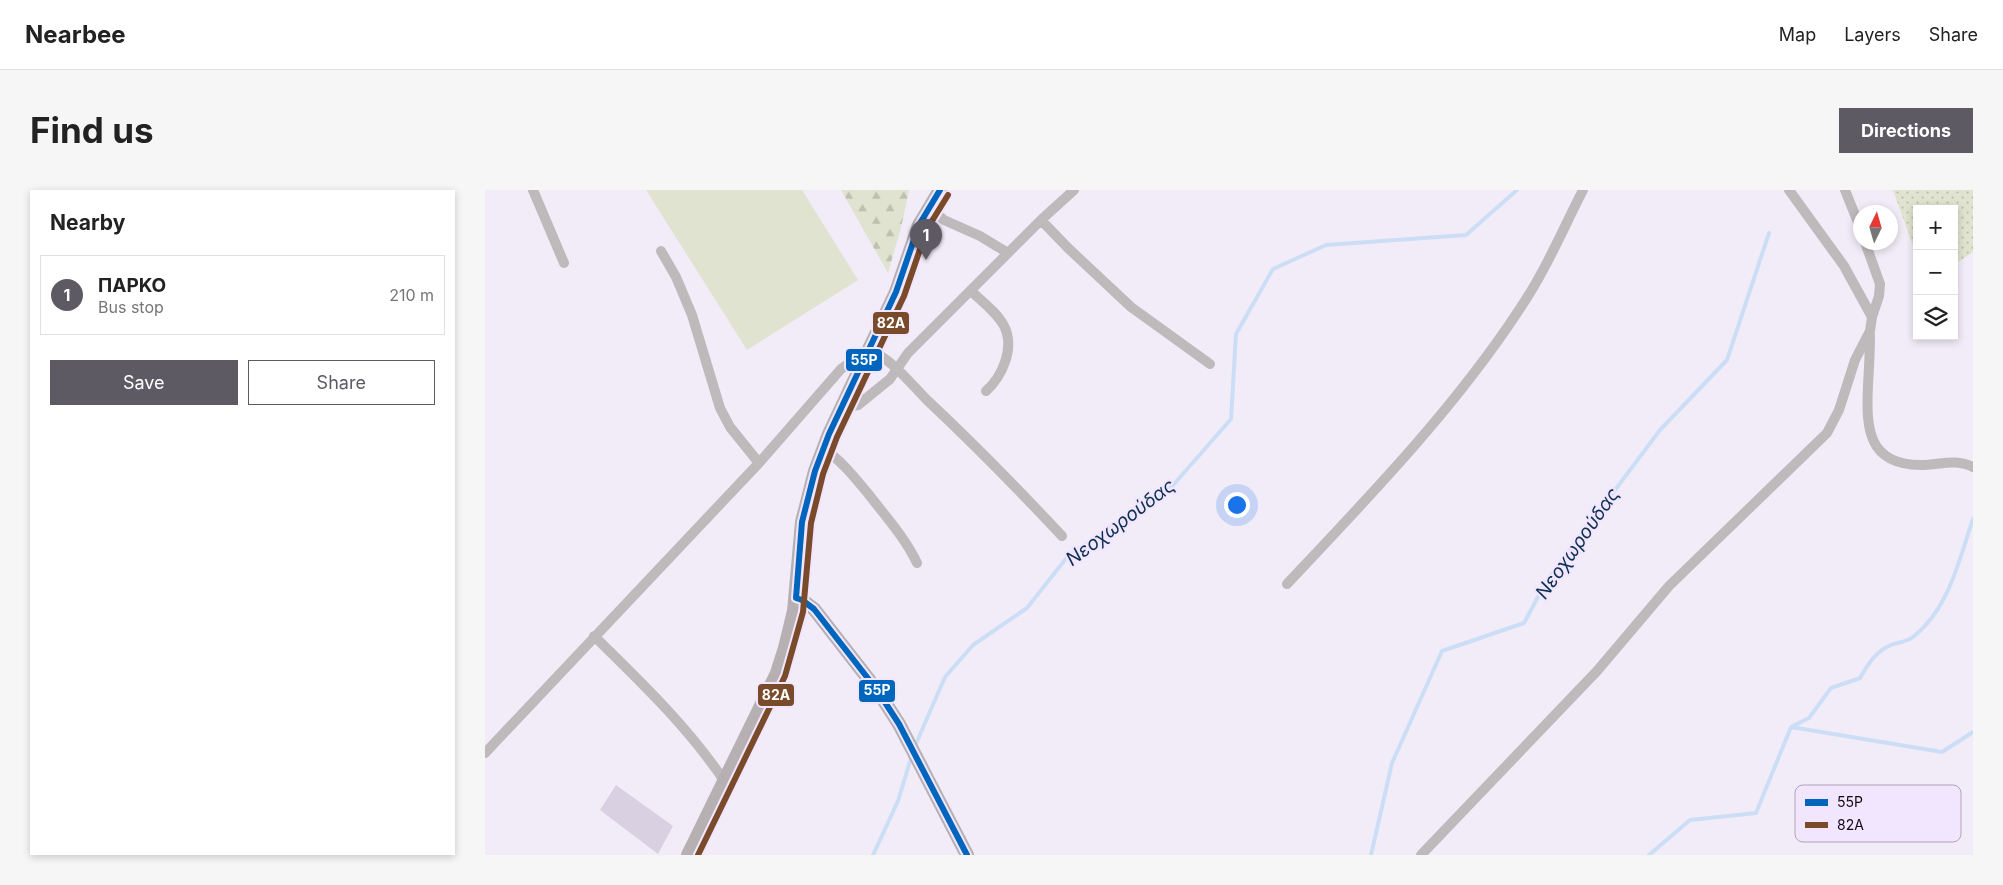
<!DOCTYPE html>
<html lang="en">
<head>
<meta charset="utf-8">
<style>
  :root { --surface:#fff; --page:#f6f6f6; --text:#222; --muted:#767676; --line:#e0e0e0; --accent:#5e5a64 }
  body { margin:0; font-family:Inter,sans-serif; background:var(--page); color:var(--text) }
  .controls { position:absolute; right:15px; top:15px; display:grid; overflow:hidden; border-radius:0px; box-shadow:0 2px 8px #0003 }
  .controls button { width:45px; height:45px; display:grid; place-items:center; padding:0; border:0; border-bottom:1px solid var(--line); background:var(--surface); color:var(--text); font:25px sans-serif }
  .compass { position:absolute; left:1368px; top:15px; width:45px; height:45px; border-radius:50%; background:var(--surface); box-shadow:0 2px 8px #0003; rotate:5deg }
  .you { position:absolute; left:751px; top:314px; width:18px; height:18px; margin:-12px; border:4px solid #fff; border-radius:50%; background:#1a73e8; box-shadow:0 0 0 8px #1a73e833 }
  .badge { display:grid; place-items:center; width:32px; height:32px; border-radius:50%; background:var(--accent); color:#fff; font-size:16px; font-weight:700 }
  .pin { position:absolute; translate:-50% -41px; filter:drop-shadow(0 1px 2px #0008) }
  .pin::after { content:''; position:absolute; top:26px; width:18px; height:15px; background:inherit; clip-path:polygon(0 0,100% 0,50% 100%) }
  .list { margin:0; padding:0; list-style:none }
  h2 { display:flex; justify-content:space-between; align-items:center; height:65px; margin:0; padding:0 20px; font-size:21px }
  h2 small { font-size:16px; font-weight:400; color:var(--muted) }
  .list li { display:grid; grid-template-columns:32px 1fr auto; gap:15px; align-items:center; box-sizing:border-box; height:80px; margin:0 10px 10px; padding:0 10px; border:1px solid var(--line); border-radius:0px }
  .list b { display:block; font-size:19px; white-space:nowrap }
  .list p { margin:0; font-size:16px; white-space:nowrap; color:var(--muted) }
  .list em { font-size:16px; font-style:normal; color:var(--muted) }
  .actions { display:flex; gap:10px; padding:15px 20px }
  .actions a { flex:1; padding:11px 0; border:1px solid var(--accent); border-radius:0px; text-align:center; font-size:18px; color:var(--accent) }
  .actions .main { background:var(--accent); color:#fff }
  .icon { flex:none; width:28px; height:28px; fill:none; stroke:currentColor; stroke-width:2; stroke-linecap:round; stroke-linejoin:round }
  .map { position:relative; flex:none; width:1488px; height:665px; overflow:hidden; border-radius:0px }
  header { display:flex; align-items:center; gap:30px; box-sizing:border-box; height:70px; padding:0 25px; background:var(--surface); border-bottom:1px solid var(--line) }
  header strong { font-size:24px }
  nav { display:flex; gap:28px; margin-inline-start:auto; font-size:18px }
  .intro { display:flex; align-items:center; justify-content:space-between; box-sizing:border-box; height:120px; padding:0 30px }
  h1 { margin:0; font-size:35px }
  .button { padding:12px 22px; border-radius:0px; background:var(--accent); color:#fff; font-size:18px; font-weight:700 }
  main { display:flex; gap:30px; padding:0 30px }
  aside { flex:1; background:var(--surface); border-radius:0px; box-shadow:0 2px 8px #0003 }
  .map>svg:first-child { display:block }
</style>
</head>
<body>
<header>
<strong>Nearbee</strong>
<nav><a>Map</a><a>Layers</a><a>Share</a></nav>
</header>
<div class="intro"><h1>Find us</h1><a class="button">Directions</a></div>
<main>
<aside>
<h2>Nearby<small></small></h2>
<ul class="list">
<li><span class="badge">1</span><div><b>ΠΑΡΚΟ</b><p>Bus stop</p></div><em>210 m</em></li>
</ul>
<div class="actions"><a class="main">Save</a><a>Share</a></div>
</aside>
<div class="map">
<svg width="1488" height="665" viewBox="0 0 1488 665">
  <defs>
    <pattern id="grass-dots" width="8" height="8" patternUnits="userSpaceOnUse" patternTransform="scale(1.25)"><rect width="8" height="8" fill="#dfe3cf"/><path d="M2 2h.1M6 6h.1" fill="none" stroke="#bec1b1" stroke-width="1.8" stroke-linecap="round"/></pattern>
    <pattern id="forest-firs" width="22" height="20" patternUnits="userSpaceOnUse" patternTransform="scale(1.25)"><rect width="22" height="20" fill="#dfe3cf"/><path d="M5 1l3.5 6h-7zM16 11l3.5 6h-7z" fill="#bec1b1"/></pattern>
  </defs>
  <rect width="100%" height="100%" fill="#f2ecf9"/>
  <path fill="url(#grass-dots)" d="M1408 0H1488V62L1469 75V19H1432V67Z"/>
  <path fill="url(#forest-firs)" d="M356 0H424L416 38 403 83Z"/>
  <path fill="#dfe3cf" d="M161 0H317L373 90 262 160Z"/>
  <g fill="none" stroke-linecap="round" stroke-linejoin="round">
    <path stroke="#ccdef6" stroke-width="4" d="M1306 537 1324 528 1346 498 1375 488C1383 474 1391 461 1406 455 1413 452 1422 452 1428 447 1464 419 1474 370 1488 329
      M430 556 460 487 488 455 542 418 583 366 683 301 746 229 751 144 788 79 841 55 981 45 1032 0
      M388 665 413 611 426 568
      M886 665 907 573 957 461 1039 433 1061 392 1175 240 1242 170 1284 43
      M1164 665 1205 630 1271 623 1306 537 1457 562 1488 542"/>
  </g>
  <path fill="#d9d1e2" d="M131 595 188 636 173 664 115 620Z"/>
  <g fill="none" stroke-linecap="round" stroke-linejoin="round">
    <path stroke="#bebabc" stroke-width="10" d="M48 0 79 73
      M1360 0 1376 40
      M446 14 452 24 459 30 495 46 523 63
      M556 30 583 58 646 117 725 174
      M1380 52 1395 94 1394 106 1387 127
      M176 61 191 87 207 125 235 218 245 237 274 273
      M486 101C510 123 532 137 520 172 516 184 510 193 501 201
      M1385 145C1385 162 1384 178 1383 195 1381 237 1382 275 1436 275 1454 275 1471 268 1488 277
      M359 214 368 216 373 215 405 189 423 163 556 30 589 0
      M339 259C357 271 371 289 385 306 402 328 420 348 432 373
      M802 394C883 308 969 219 1034 120 1060 82 1077 41 1098 0
      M109 446C155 491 204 538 240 592
      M0 563 274 273 356 179 384 160C407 169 425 193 442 210 489 254 533 299 577 346
      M936 665 1112 481 1184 396 1342 243 1354 220 1370 170 1385 141 1387 127 1359 76 1304 0"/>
    <path stroke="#b6b0b2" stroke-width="14" d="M311 408 317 410 329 419 392 500 414 534 482 665
      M203 665 292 483 300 458 309 421 317 332 330 281 344 244 411 102 434 35 455 0"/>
    <g stroke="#f2e6ff" stroke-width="10">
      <path id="bus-1" d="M455 0 434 35 411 102 344 244 330 281 317 332 311 408 317 410 329 419 392 500 414 534 482 665"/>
    </g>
    <g stroke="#f2e6ff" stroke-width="10">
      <path id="bus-2" d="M213 665 300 486 318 422 326 333 338 284 352 247 419 106 442 39 463 5"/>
    </g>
    <use href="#bus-1" stroke="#0065bd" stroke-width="6"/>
    <use href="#bus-2" stroke="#7a4b2a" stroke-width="6"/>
  </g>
  <g text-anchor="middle" stroke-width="4.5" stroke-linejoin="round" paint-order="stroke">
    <g font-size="19" font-style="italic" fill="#0c304f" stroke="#f2e6ff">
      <text transform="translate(635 332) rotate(-37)" y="7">Νεοχωρούδας</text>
      <text transform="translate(1092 353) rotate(-55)" y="7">Νεοχωρούδας</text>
    </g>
  </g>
  <rect x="1310" y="595" width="166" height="57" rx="8" fill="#f2e6ff" stroke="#aea4b8" stroke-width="1"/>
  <rect x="1320" y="609" width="23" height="7" fill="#0065bd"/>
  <rect x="1320" y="632" width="23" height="6" fill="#7a4b2a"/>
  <g font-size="14" fill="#0f0b13">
    <text x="1352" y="617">55Ρ</text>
    <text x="1352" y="640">82Α</text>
  </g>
  <g stroke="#f2e6ff" stroke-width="2">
    <rect x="387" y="121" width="38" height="24" rx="5" fill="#7a4b2a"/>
    <rect x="360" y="158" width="38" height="24" rx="5" fill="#0065bd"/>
    <rect x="373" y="489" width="38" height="24" rx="5" fill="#0065bd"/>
    <rect x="272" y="493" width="38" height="24" rx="5" fill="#7a4b2a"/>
  </g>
  <g font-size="14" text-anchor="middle" font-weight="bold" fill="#fff">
    <text x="406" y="138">82Α</text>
    <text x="379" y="175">55Ρ</text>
    <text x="392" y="505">55Ρ</text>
    <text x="291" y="510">82Α</text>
  </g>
</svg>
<div class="controls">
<button>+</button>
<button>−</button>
<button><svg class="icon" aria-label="layers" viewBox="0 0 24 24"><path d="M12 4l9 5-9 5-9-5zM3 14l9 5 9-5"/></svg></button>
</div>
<svg class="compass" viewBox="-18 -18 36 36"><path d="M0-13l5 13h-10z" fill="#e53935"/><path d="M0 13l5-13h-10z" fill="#767676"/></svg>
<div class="you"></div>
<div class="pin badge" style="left:441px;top:70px">1</div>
</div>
</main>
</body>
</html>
